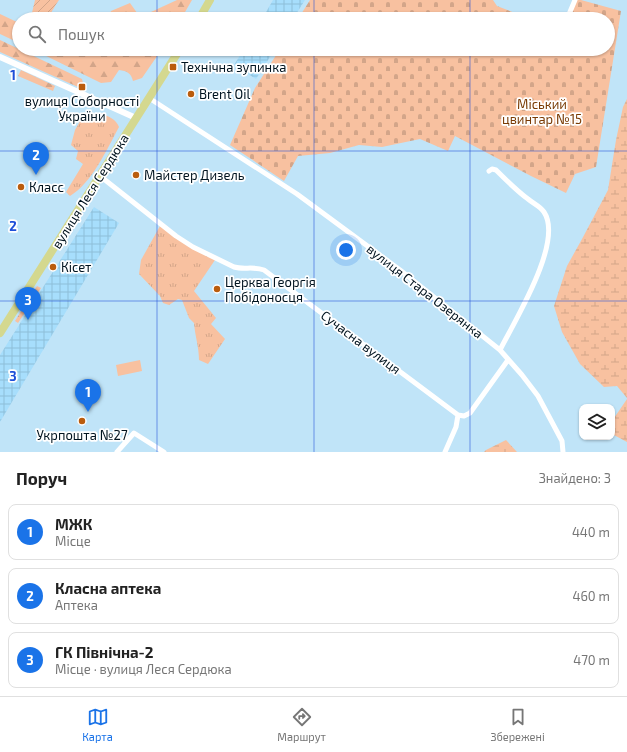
<!DOCTYPE html>
<html lang="uk">
<head>
<meta charset="utf-8">
<style>
  :root { --surface:#fff; --page:#f6f6f6; --text:#222; --muted:#767676; --line:#e0e0e0; --accent:#1a73e8 }
  body { margin:0; font-family:"Exo 2",sans-serif; background:var(--page); color:var(--text) }
  .controls { position:absolute; right:12px; bottom:12px; display:grid; overflow:hidden; border-radius:8px; box-shadow:0 1px 3px #0004 }
  .controls button { width:36px; height:36px; display:grid; place-items:center; padding:0; border:0; border-bottom:1px solid var(--line); background:var(--surface); color:var(--text); font:20px sans-serif }
  .you { position:absolute; left:346px; top:250px; width:14px; height:14px; margin:-10px; border:3px solid #fff; border-radius:50%; background:#1a73e8; box-shadow:0 0 0 6px #1a73e833 }
  .badge { display:grid; place-items:center; width:26px; height:26px; border-radius:50%; background:var(--accent); color:#fff; font-size:13px; font-weight:700 }
  .pin { position:absolute; translate:-50% -33px; filter:drop-shadow(0 1px 2px #0008) }
  .pin::after { content:''; position:absolute; top:21px; width:14px; height:12px; background:inherit; clip-path:polygon(0 0,100% 0,50% 100%) }
  .list { margin:0; padding:0; list-style:none }
  h2 { display:flex; justify-content:space-between; align-items:center; height:52px; margin:0; padding:0 16px; font-size:17px }
  h2 small { font-size:13px; font-weight:400; color:var(--muted) }
  .list li { display:grid; grid-template-columns:26px 1fr auto; gap:12px; align-items:center; box-sizing:border-box; height:56px; margin:0 8px 8px; padding:0 8px; border:1px solid var(--line); border-radius:8px }
  .list b { display:block; font-size:15px; white-space:nowrap }
  .list p { margin:0; font-size:13px; white-space:nowrap; color:var(--muted) }
  .list em { font-size:13px; font-style:normal; color:var(--muted) }
  .icon { flex:none; width:22px; height:22px; fill:none; stroke:currentColor; stroke-width:2; stroke-linecap:round; stroke-linejoin:round }
  .map { position:relative; flex:none; width:627px; height:452px; overflow:hidden }
  .search { position:absolute; background:var(--surface); box-shadow:0 1px 3px #0004; left:12px; right:12px; top:12px; height:44px; display:flex; align-items:center; gap:10px; box-sizing:border-box; padding:0 14px; border-radius:22px; color:var(--muted); font-size:15px }
  .sheet { height:244px; background:var(--surface) }
  nav { display:flex; justify-content:space-around; align-items:center; box-sizing:border-box; height:56px; border-top:1px solid var(--line); background:var(--surface); font-size:11px; color:var(--muted) }
  nav a { display:grid; justify-items:center; gap:2px }
  nav .on { color:var(--accent) }
  .map>svg:first-child { display:block }
</style>
</head>
<body>
<div class="map">
<svg width="627" height="452" viewBox="0 0 627 452">
  <defs>
    <pattern id="industrial-grid" width="8" height="8" patternUnits="userSpaceOnUse"><rect width="8" height="8" fill="#a7defc"/><path d="M0 4h8M4 0v8" fill="none" stroke="#8ebed8"/></pattern>
    <pattern id="grass-tufts" width="24" height="20" patternUnits="userSpaceOnUse"><rect width="24" height="20" fill="#f8c1a0"/><path d="M3 7l-1-3M5 7V3M7 7l1-3M15 17l-1-3M17 17v-4M19 17l1-3" fill="none" stroke="#d3a589"/></pattern>
    <pattern id="forest-firs" width="22" height="20" patternUnits="userSpaceOnUse"><rect width="22" height="20" fill="#f8c1a0"/><path d="M5 1l3.5 6h-7zM16 11l3.5 6h-7z" fill="#d3a589"/></pattern>
    <pattern id="wetland-marsh" width="20" height="14" patternUnits="userSpaceOnUse"><rect width="20" height="14" fill="#f8c1a0"/><path d="M1 5h8M5 5V1M11 12h8M15 12V8" fill="none" stroke="#d3a589"/></pattern>
    <pattern id="cemetery-stones" width="16" height="16" patternUnits="userSpaceOnUse"><rect width="16" height="16" fill="#f8c1a0"/><path d="M2 7V4a2 2 0 0 1 4 0v3zM10 15v-3a2 2 0 0 1 4 0v3z" fill="#d3a589"/></pattern>
    <pattern id="garden-furrows" width="10" height="10" patternUnits="userSpaceOnUse"><rect width="10" height="10" fill="#f8c1a0"/><path d="M-1 1l2-2M0 10L10 0M9 11l2-2" fill="none" stroke="#d3a589"/></pattern>
  </defs>
  <rect width="100%" height="100%" fill="#c0e4f8"/>
  <path fill="url(#industrial-grid)" d="M273 0H305L293 19H262Z
    M244 49H275L256 79 234 65Z
    M94 207 119 223 0 422V355Z"/>
  <path fill="url(#grass-tufts)" d="M101 113C109 117 116 119 119 127 107 149 92 183 70 196L66 192 83 164 76 159 78 151 71 145 75 130 84 114 93 116Z
    M160 226 215 260 194 291 216 318 211 324 225 339 208 364 199 360C199 347 195 336 194 323L189 318 182 300 178 299 169 305 163 303 160 296 139 274 141 260Z"/>
  <path fill="url(#forest-firs)" d="M177 0H192L181 19H108L111 11 130 3 140 17Z
    M0 14 19 23V43L0 34Z
    M0 40 82 79 83 83 81 86 78 87 0 52Z
    M32 49H82L88 51 93 49H162L142 78 133 81C131 73 127 71 119 70L111 82 101 83Z
    M21 70 55 86 53 91 18 76Z
    M37 286 41 288 18 323 15 321Z"/>
  <path fill="url(#wetland-marsh)" d="M627 99V398L617 386 604 387 580 364 562 332 554 306 567 266 582 239 608 190 616 140 623 107Z
    M627 399V442L612 434V421Z
    M506 440 517 452H484L486 450Z"/>
  <path fill="url(#cemetery-stones)" d="M310 0H493L497 6 530 19H298Z
    M575 0H581L621 11 596 167 575 174 566 193 531 176 455 136 448 151 420 139 382 147 359 145 330 153 298 156 284 181 230 145 255 88 280 49H608V19H567Z"/>
  <path fill="url(#garden-furrows)" d="M35 0H59C49 14 52 19 33 19L31 17Z"/>
  <path fill="#f8c1a0" d="M140 360 142 371 118 376 116 365Z"/>
  <g fill="none" stroke-linecap="round" stroke-linejoin="round">
    <path stroke="#fff" stroke-width="5" d="M567 19 575 0
      M149 98 297 194 400 270 500 350 522 375 538 396 562 441 563 452
      M489 171 492 169 496 170C506 180 517 191 528 199 534 204 540 206 544 212 564 242 514 322 500 350
      M100 176 176 236 193 247 234 267C244 270 253 266 264 270L458 415
      M458 415 464 416 470 413 508 360
      M117 452 134 433 164 452
      M445 452 456 427 458 415"/>
    <path stroke="#fff" stroke-width="6" d="M0 57 136 118"/>
    <path stroke="#d4d88f" stroke-width="8" d="M199 19 210 0
      M0 333 180 49"/>
  </g>
  <path fill="none" stroke="#1d4ed8" stroke-width="1" stroke-opacity="0.55" d="M157 0V19M314 0V19M470 0V19M157 49V452M314 49V452M470 49V452M0 151H627M0 301H627"/>
  <g fill="#ba5c0d" stroke="#fff" stroke-width="1.5">
    <rect x="169" y="63" width="8" height="8" rx="2"/>
    <rect x="78" y="83" width="8" height="8" rx="2"/>
    <circle cx="191" cy="94" r="4"/>
    <circle cx="136" cy="175" r="4"/>
    <circle cx="21" cy="187" r="4"/>
    <circle cx="53" cy="267" r="4"/>
    <circle cx="217" cy="289" r="4"/>
    <circle cx="82" cy="421" r="4"/>
  </g>
  <g text-anchor="middle" stroke-width="3.5" stroke-linejoin="round" paint-order="stroke">
    <g font-size="13" fill="#00131f" stroke="#fff" text-anchor="start">
      <text x="181" y="72">Технічна зупинка</text>
      <text x="199" y="99">Brent Oil</text>
      <text x="82" y="106" text-anchor="middle">вулиця Соборності<tspan x="82" dy="15">України</tspan></text>
      <text x="144" y="180">Майстер Дизель</text>
      <text x="29" y="192">Класс</text>
      <text x="61" y="272">Кісет</text>
      <text x="225" y="287">Церква Георгія<tspan x="225" dy="15">Побідоносця</tspan></text>
      <text x="82" y="440" text-anchor="middle">Укрпошта №27</text>
    </g>
    <g font-size="13" fill="#793a03" stroke="#fff">
      <text x="542" y="109">Міський<tspan x="542" dy="15">цвинтар №15</tspan></text>
    </g>
    <g font-size="13" fill="#00131f" stroke="#fff">
      <text transform="translate(90 191) rotate(-58)" y="5">вулиця Леся Сердюка</text>
      <text transform="translate(425 291) rotate(38)" y="5">вулиця Стара Озерянка</text>
      <text transform="translate(361 342) rotate(37)" y="5">Сучасна вулиця</text>
    </g>
  </g>
  <g font-size="13" text-anchor="middle" font-weight="bold" fill="#1d4ed8" stroke="#fff" stroke-width="3.5" stroke-linejoin="round" paint-order="stroke">
    <text x="13" y="80">1</text>
    <text x="13" y="231">2</text>
    <text x="13" y="381">3</text>
  </g>
</svg>
<div class="controls">
<button><svg class="icon" aria-label="layers" viewBox="0 0 24 24"><path d="M12 4l9 5-9 5-9-5zM3 14l9 5 9-5"/></svg></button>
</div>
<div class="you"></div>
<div class="pin badge" style="left:88px;top:412px">1</div>
<div class="pin badge" style="left:36px;top:175px">2</div>
<div class="pin badge" style="left:28px;top:320px">3</div>
<div class="search"><svg class="icon" aria-label="search" viewBox="0 0 24 24"><circle cx="10" cy="10" r="6"/><path d="M15 15l6 6"/></svg>Пошук</div>
</div>
<section class="sheet">
<h2>Поруч<small>Знайдено: 3</small></h2>
<ul class="list">
<li><span class="badge">1</span><div><b>МЖК</b><p>Місце</p></div><em>440 m</em></li>
<li><span class="badge">2</span><div><b>Класна аптека</b><p>Аптека</p></div><em>460 m</em></li>
<li><span class="badge">3</span><div><b>ГК Північна-2</b><p>Місце · вулиця Леся Сердюка</p></div><em>470 m</em></li>
</ul>
</section>
<nav>
<a class="on"><svg class="icon" aria-label="map" viewBox="0 0 24 24"><path d="M3 6l6-2 6 2 6-2v14l-6 2-6-2-6 2zM9 4v14M15 6v14"/></svg>Карта</a>
<a><svg class="icon" aria-label="directions" viewBox="0 0 24 24"><path d="M12 3l9 9-9 9-9-9zM9 14v-3h6M13 9l2 2-2 2"/></svg>Маршрут</a>
<a><svg class="icon" aria-label="saved" viewBox="0 0 24 24"><path d="M7 4h10v16l-5-4-5 4z"/></svg>Збережені</a>
</nav>
</body>
</html>
